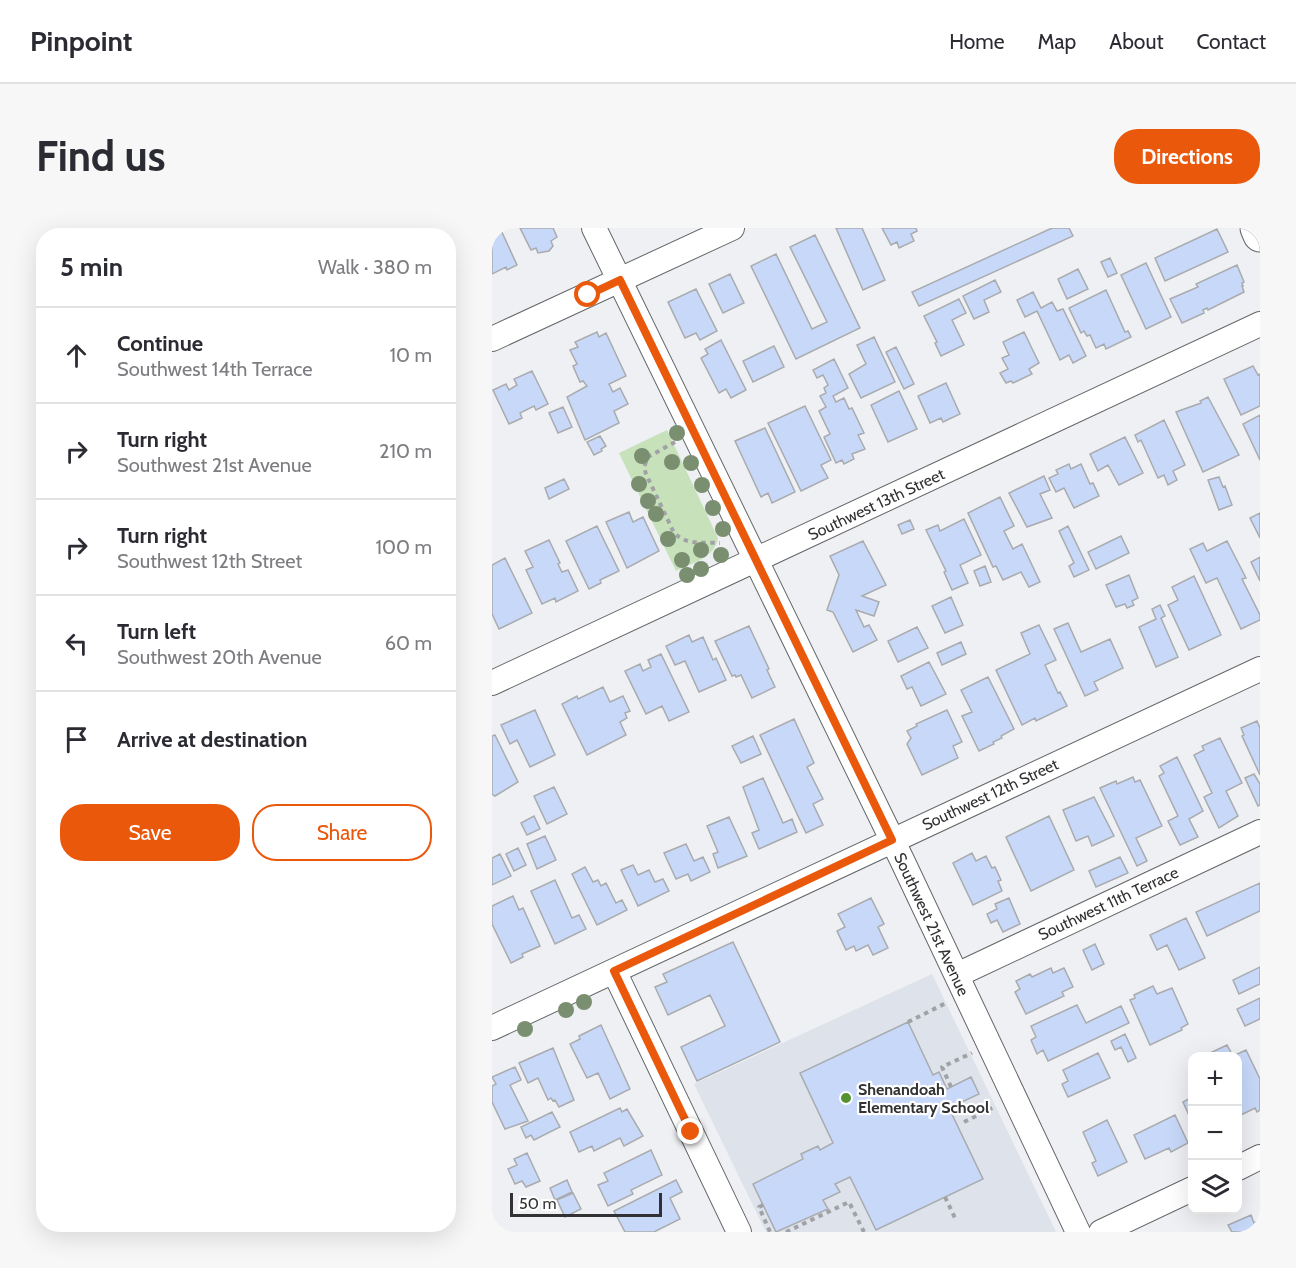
<!DOCTYPE html>
<html lang="en">
<head>
<meta charset="utf-8">
<style>
  :root { --surface:#fff; --page:#f7f7f7; --text:#2b2b33; --muted:#7c7c81; --line:#e1e1e2; --accent:#ea580c }
  body { margin:0; font-family:Cabin,sans-serif; background:var(--page); color:var(--text) }
  .controls { position:absolute; right:18px; bottom:18px; display:grid; overflow:hidden; border-radius:12px; box-shadow:0 6px 24px #0002 }
  .controls button { width:54px; height:54px; display:grid; place-items:center; padding:0; border:0; border-bottom:2px solid var(--line); background:var(--surface); color:var(--text); font:30px sans-serif }
  .scale { position:absolute; left:18px; bottom:15px; width:152px; box-sizing:border-box; padding-left:6px; border:3px solid #323234; border-top:0; font-size:16px; line-height:21px; white-space:nowrap; color:#323234; -webkit-text-stroke:4px #fff; paint-order:stroke }
  .stop { position:absolute; width:18px; height:18px; margin:-14px; border:4px solid #ea580c; border-radius:50%; background:#fff }
  .stop.end { background:#ea580c; border-color:#fff; box-shadow:0 2px 6px #0008 }
  .list { margin:0; padding:0; list-style:none }
  h2 { display:flex; justify-content:space-between; align-items:center; height:78px; margin:0; padding:0 24px; font-size:26px }
  h2 small { font-size:20px; font-weight:400; color:var(--muted) }
  .list li { display:grid; grid-template-columns:39px 1fr auto; gap:18px; align-items:center; box-sizing:border-box; height:96px; padding:0 24px; border-top:2px solid var(--line) }
  .list b { display:block; font-size:22px; white-space:nowrap }
  .list p { margin:0; font-size:20px; white-space:nowrap; color:var(--muted) }
  .list em { font-size:20px; font-style:normal; color:var(--muted) }
  .actions { display:flex; gap:12px; padding:18px 24px }
  .actions a { flex:1; padding:14px 0; border:2px solid var(--accent); border-radius:24px; text-align:center; font-size:21px; color:var(--accent) }
  .actions .main { background:var(--accent); color:#fff }
  .icon { flex:none; width:33px; height:33px; fill:none; stroke:currentColor; stroke-width:2; stroke-linecap:round; stroke-linejoin:round }
  .map { position:relative; flex:none; width:768px; height:1004px; overflow:hidden; border-radius:24px }
  header { display:flex; align-items:center; gap:36px; box-sizing:border-box; height:84px; padding:0 30px; background:var(--surface); border-bottom:2px solid var(--line) }
  header strong { font-size:28px }
  nav { display:flex; gap:33px; margin-inline-start:auto; font-size:21px }
  .intro { display:flex; align-items:center; justify-content:space-between; box-sizing:border-box; height:144px; padding:0 36px }
  h1 { margin:0; font-size:42px }
  .button { padding:15px 27px; border-radius:24px; background:var(--accent); color:#fff; font-size:21px; font-weight:700 }
  main { display:flex; gap:36px; padding:0 36px }
  aside { flex:1; background:var(--surface); border-radius:24px; box-shadow:0 6px 24px #0002 }
  .map>svg:first-child { display:block }
</style>
</head>
<body>
<header>
<strong>Pinpoint</strong>
<nav><a>Home</a><a>Map</a><a>About</a><a>Contact</a></nav>
</header>
<div class="intro"><h1>Find us</h1><a class="button">Directions</a></div>
<main>
<aside>
<h2>5 min<small>Walk · 380 m</small></h2>
<ul class="list">
<li><svg class="icon" aria-label="ahead" viewBox="0 0 24 24"><path d="M12 20V5M6 11l6-6 6 6"/></svg><div><b>Continue</b><p>Southwest 14th Terrace</p></div><em>10 m</em></li>
<li><svg class="icon" aria-label="right" viewBox="0 0 24 24"><path d="M7 20v-9h11M14 6l5 5-5 5"/></svg><div><b>Turn right</b><p>Southwest 21st Avenue</p></div><em>210 m</em></li>
<li><svg class="icon" aria-label="right" viewBox="0 0 24 24"><path d="M7 20v-9h11M14 6l5 5-5 5"/></svg><div><b>Turn right</b><p>Southwest 12th Street</p></div><em>100 m</em></li>
<li><svg class="icon" aria-label="left" viewBox="0 0 24 24"><path d="M17 20v-9H6M10 6l-5 5 5 5"/></svg><div><b>Turn left</b><p>Southwest 20th Avenue</p></div><em>60 m</em></li>
<li><svg class="icon" aria-label="arrive" viewBox="0 0 24 24"><path d="M6 21V4h12l-3 4 3 4H6"/></svg><div><b>Arrive at destination</b></div></li>
</ul>
<div class="actions"><a class="main">Save</a><a>Share</a></div>
</aside>
<div class="map">
<svg width="768" height="1004" viewBox="0 0 768 1004">
  <rect width="100%" height="100%" fill="#eef0f3"/>
  <path fill="#dde2eb" d="M440 746 564 1004H274L202 856Z"/>
  <path fill="#c7e1bb" d="M175 202 226 310C223 330 200 335 184 343L127 225Z"/>
  <path fill="#c7d8f9" stroke="#a9abae" stroke-width="1.5" d="M0 0H8L25 37 15 42 14 39 0 46Z
    M28 0H61L65 9 59 13 61 18 57 23 46 25 44 20 39 22Z
    M344 0H370L393 52 371 62Z
    M390 0H424L425 3 419 6 422 13 407 20 405 14 399 17Z
    M560 0H577L581 8 427 78 420 64Z
    M725 1 736 24 673 53 663 30Z
    M323 7 368 100 304 131 259 38 284 26 320 101 335 94 298 19Z
    M618 30 625 45 616 49 609 34Z
    M654 35 679 89 654 101 629 47Z
    M745 37 752 54 750 55 751 58H750L752 64 716 82 715 80 711 82 712 85 690 95 678 71 706 59 704 56Z
    M586 41 596 61 575 71 566 51Z
    M238 46 252 75 231 85 217 56Z
    M503 52 509 64 492 72 497 84 482 91 471 68Z
    M204 61 225 103 208 112 204 105 193 110 176 74Z
    M614 62 633 104 636 103 639 109 614 121 612 116 604 120 598 107 595 108 592 103 589 105 577 80Z
    M541 64 549 80 560 74 565 83 571 81 594 128 581 135 577 127 568 132 545 83 533 89 525 72Z
    M467 71 474 85 460 92 472 117 449 128 443 115 445 114 432 88Z
    M105 104 107 109 114 105 134 148 117 156 121 164 128 160 136 176 122 183 127 195 93 212 75 169 95 158 91 153 88 154 81 138 85 136 78 122 86 119 83 114Z
    M532 104 547 135 537 141 540 146 521 155 519 153 514 155 508 145 516 141 510 130 517 127 511 114Z
    M382 109 403 154 369 170 357 146 374 136 365 117Z
    M229 112 254 162 239 170 234 161 227 165 209 130 216 126 213 121Z
    M282 118 292 139 261 154 251 133Z
    M404 119 422 156 412 161 394 124Z
    M342 131 356 160 341 168 344 174 352 170 357 181 360 180 372 205 366 207 373 221 360 226 362 231 352 236 350 232 344 235 332 209 338 206 327 183 334 179 328 168 334 165 332 160 336 157 331 147 325 150 321 142Z
    M761 138 766 147 768 146V178L749 187 732 151Z
    M40 143 56 176 44 182 42 178 28 185 30 190 17 196 1 162 14 156 17 162 25 157 22 151Z
    M454 155 468 186 451 194 449 190 438 195 426 168Z
    M407 163 425 201 396 214 379 177Z
    M716 169 747 227 711 244 684 184 709 175 708 173Z
    M313 178 339 232 329 237 336 250 309 263 276 195Z
    M71 179 80 199 66 205 57 185Z
    M768 187V232L751 196Z
    M672 192 693 237 681 243 685 252 676 257 672 247 666 250 649 212 646 214 643 207Z
    M273 200 303 264 280 275 276 265 269 269 243 213Z
    M108 208 114 218 109 221 110 223 102 227 95 214Z
    M633 209 651 245 627 257 616 237 606 243 598 226Z
    M577 236 579 241 589 236 598 256 601 255 607 268 582 280 572 260 564 264 557 250 566 246 564 242Z
    M552 248 558 262 548 266 560 290 535 299 517 265Z
    M727 249 731 259 733 258 740 277 727 282 716 252Z
    M72 251 77 261 57 271 53 260Z
    M508 269 522 298 512 303 521 321 530 316 548 354 537 359 529 344 511 352 504 338 501 339 476 285Z
    M137 284 141 294 151 289 167 323 135 340 114 294Z
    M768 285V310L758 290Z
    M472 291 489 327 468 337 476 355 460 362 452 344 454 343 434 302 446 297 448 303Z
    M418 292 422 301 410 306 406 297Z
    M105 298 127 343 108 352 109 355 97 361 74 313Z
    M576 298 597 342 582 349 577 338 582 335 567 303Z
    M629 308 637 325 604 341 596 324Z
    M57 312 68 335 66 336 70 344 76 342 86 363 64 374 63 370 50 376 34 342 41 339 33 323Z
    M371 313 394 357 370 368 387 374 382 388 364 382 372 399 377 397 385 412 361 424 341 384 335 382 347 347 338 328Z
    M735 313 754 350 750 351 768 387V392L749 401 725 350 714 355 698 321 711 315 715 323Z
    M768 329V353L759 334Z
    M13 330 40 385 7 401 0 386V337Z
    M493 338 499 354 488 358 482 343Z
    M637 347 646 370 640 373 642 377 635 380 633 376 624 379 614 357Z
    M702 348 729 407 697 422 676 377 686 372 680 359Z
    M459 369 471 397 453 405 440 378Z
    M668 377 673 388 669 390 686 429 664 439 647 399 664 391 660 381Z
    M576 395 589 424 618 411 631 440 602 454 606 462 593 468 562 401Z
    M547 397 564 432 553 437 566 465 568 464 575 478 544 493 543 490 530 497 504 442 538 426 529 405Z
    M257 398 277 441 275 442 283 459 260 470 249 447 244 449 243 447 240 448 223 413Z
    M425 399 436 420 406 434 396 413Z
    M197 407 200 414 211 409 221 432 224 430 234 452 207 464 193 433 183 437 174 418Z
    M469 414 474 426 450 437 445 425Z
    M169 426 197 484 177 493 170 478 154 486 133 443 148 436 151 443 159 439 156 432Z
    M437 434 454 466 429 478 420 459 415 461 409 448Z
    M496 449 522 501 509 508 510 510 501 514 502 516 487 523 470 488 480 484 469 462Z
    M111 459 118 474 131 468 138 483 133 485 135 490 128 494 134 507 95 527 70 476 85 468 86 471Z
    M43 482 63 527 38 539 25 512 18 516 9 497Z
    M455 482 470 514 461 518 466 530 430 547 415 516 419 510 415 503 425 498 424 496Z
    M302 491 322 535 315 539 331 571 321 576 331 597 314 605 268 507Z
    M765 493 768 500V547L750 508 752 507 749 500Z
    M3 507 26 554 3 568 0 566V508Z
    M261 508 269 526 249 535 240 518Z
    M728 510 750 555 734 563 746 588 727 600 712 569 720 565 702 527 712 522 710 518Z
    M685 529 711 583 697 591 706 609 688 617 676 593 686 588 667 548 672 545 668 538Z
    M762 546 768 556V577L766 578 753 550Z
    M641 549 643 554 648 552 670 598 644 610 655 633 645 638 608 560 624 553 625 556Z
    M271 550 291 595 300 591 305 604 267 621 260 605 267 602 251 559Z
    M62 559 75 586 55 596 42 568Z
    M602 569 622 608 600 618 596 608 584 613 571 582Z
    M42 588 48 601 35 607 29 595Z
    M557 588 582 642 539 663 514 609Z
    M237 589 255 628 226 640 221 626 226 624 215 598Z
    M53 608 64 632 45 641 35 616Z
    M194 616 202 633 211 629 218 644 199 653 196 646 184 651 172 625Z
    M26 620 34 637 22 643 14 626Z
    M480 625 484 633 494 628 500 640 503 639 509 652 506 653 510 663 481 677 461 635Z
    M8 626 19 648 0 657V630Z
    M628 629 636 645 604 659 597 643Z
    M141 637 146 647 157 642 163 654 171 651 177 663 146 678 129 642Z
    M93 639 101 654 106 652 109 658 114 655 124 675 130 672 135 682 105 697 80 646Z
    M63 652 80 690 87 687 94 701 63 716 39 663Z
    M768 655V683L715 708 704 684Z
    M21 668 27 682 31 680 48 718 30 726 31 729 19 735 0 696V678Z
    M379 670 392 696 386 699 396 720 381 727 376 717 364 723 362 718 354 722 345 703 353 699 346 686Z
    M517 670 528 696 511 704 505 692 499 695 495 686 505 681 503 676Z
    M694 690 713 730 687 742 675 717 665 722 658 707Z
    M241 714 288 814 205 853 189 819 233 798 218 767 176 787 163 759 175 754 171 746Z
    M603 716 612 736 600 742 591 722Z
    M768 739V756L747 766 741 752Z
    M559 740 561 745 572 740 581 759 570 764 572 768 534 786 523 764 528 761 524 753 538 746 540 749Z
    M661 758 665 766 680 760 696 796 689 800 690 802 658 817 638 772 643 770 642 767Z
    M768 770V791L753 798 745 781Z
    M585 777 594 795 629 778 637 795 556 833 551 822 545 826 539 812 544 809 539 798Z
    M416 794 441 847 447 844 455 861 479 849 487 866 457 880 491 951 384 1002 358 949 343 956 348 964 331 972 336 981 284 1004 261 956 311 931 309 926 326 918 328 922 341 915 308 845Z
    M109 797 138 861 118 871 106 845 95 850 78 816 88 811 87 808Z
    M633 806 644 830 636 834 629 819 623 822 619 813Z
    M735 817 741 828H720L718 825Z
    M61 820 82 872 67 879 63 872 61 873 59 870 56 872 46 850 36 855 27 835Z
    M754 822 768 851V882L765 884 763 880 749 887 746 880V828H741Z
    M606 825 618 850 576 869 570 856 576 853 571 842Z
    M23 839 29 852 18 857 36 893 13 901 0 874V858L4 856 0 849Z
    M700 869V894L691 874Z
    M128 880 130 884 135 881 151 908 132 918 128 910 102 923 100 918 87 924 78 904Z
    M60 884 68 899 42 912 39 907 34 910 29 899Z
    M683 887 696 915 679 924 677 920 653 931 642 907Z
    M615 892 635 934 606 948 600 935 604 933 591 904Z
    M159 922 170 947 139 962 141 966 116 978 106 957 116 953 112 945Z
    M35 925 48 953 34 959 30 953 23 956 16 941 25 937 22 931Z
    M75 952 80 964 63 972 58 960Z
    M184 952 190 964 178 970 188 991 162 1004H133L122 983Z
    M81 965 89 981 73 989 65 972Z
    M759 987 762 995 768 992V1004H740L736 997Z"/>
  <g fill="none" stroke-linecap="round" stroke-linejoin="round">
    <g stroke="#646668" stroke-width="26">
      <path id="minor" d="M102 0 410 632 586 1004
        M0 111 240 0
        M0 455 768 96
        M122 743 247 1004
        M465 747 768 604
        M0 800 768 441
        M746 940 768 929
        M609 1004 700 961"/>
    </g>
    <g stroke="#646668" stroke-width="35">
      <path id="secondary" d="M765 0 768 7"/>
    </g>
    <path stroke="#a1a2a5" stroke-width="4" stroke-dasharray="4.5 4.5" stroke-linecap="butt" d="M183 214 156 229 152 239 154 246 182 305C196 318 211 314 228 315
      M416 794 456 774
      M459 859 450 839 480 825
      M472 894 504 878
      M453 969 463 990
      M271 977 267 979 278 1004
      M294 1004 357 974 372 1004"/>
    <use href="#minor" stroke="#fff" stroke-width="24"/>
    <use href="#secondary" stroke="#fff" stroke-width="33"/>
  </g>
  <g fill="#7a8e70">
    <circle cx="185" cy="205" r="8"/>
    <circle cx="150" cy="228" r="8"/>
    <circle cx="180" cy="234" r="8"/>
    <circle cx="199" cy="235" r="8"/>
    <circle cx="147" cy="256" r="8"/>
    <circle cx="210" cy="257" r="8"/>
    <circle cx="156" cy="273" r="8"/>
    <circle cx="221" cy="280" r="8"/>
    <circle cx="164" cy="286" r="8"/>
    <circle cx="231" cy="301" r="8"/>
    <circle cx="176" cy="311" r="8"/>
    <circle cx="209" cy="322" r="8"/>
    <circle cx="229" cy="327" r="8"/>
    <circle cx="190" cy="332" r="8"/>
    <circle cx="209" cy="341" r="8"/>
    <circle cx="195" cy="347" r="8"/>
    <circle cx="92" cy="774" r="8"/>
    <circle cx="74" cy="782" r="8"/>
    <circle cx="33" cy="801" r="8"/>
  </g>
  <g fill="none" stroke-linecap="round" stroke-linejoin="round">
    <path stroke="#ea580c" stroke-width="8" d="M96 67 128 52 400 612 122 743 199 904"/>
  </g>
  <circle fill="#559231" stroke="#fff" stroke-width="2" cx="354" cy="870" r="6"/>
  <g text-anchor="middle" stroke-width="4.5" stroke-linejoin="round" paint-order="stroke">
    <g font-size="16" fill="#323234" stroke="#fff">
      <text transform="translate(384 276) rotate(-25)" y="6">Southwest 13th Street</text>
      <text transform="translate(498 566) rotate(-25)" y="6">Southwest 12th Street</text>
      <text transform="translate(616 675) rotate(-25)" y="6">Southwest 11th Terrace</text>
      <text transform="translate(440 696) rotate(65)" y="6">Southwest 21st Avenue</text>
    </g>
    <g font-size="16" font-weight="bold" fill="#323234" stroke="#fff" text-anchor="start">
      <text x="366" y="867">Shenandoah<tspan x="366" dy="18">Elementary School</tspan></text>
    </g>
  </g>
</svg>
<div class="controls">
<button>+</button>
<button>−</button>
<button><svg class="icon" aria-label="layers" viewBox="0 0 24 24"><path d="M12 4l9 5-9 5-9-5zM3 14l9 5 9-5"/></svg></button>
</div>
<div class="scale">50 m</div>
<div class="stop" style="left:96px;top:67px"></div>
<div class="stop end" style="left:199px;top:904px"></div>
</div>
</main>
</body>
</html>
